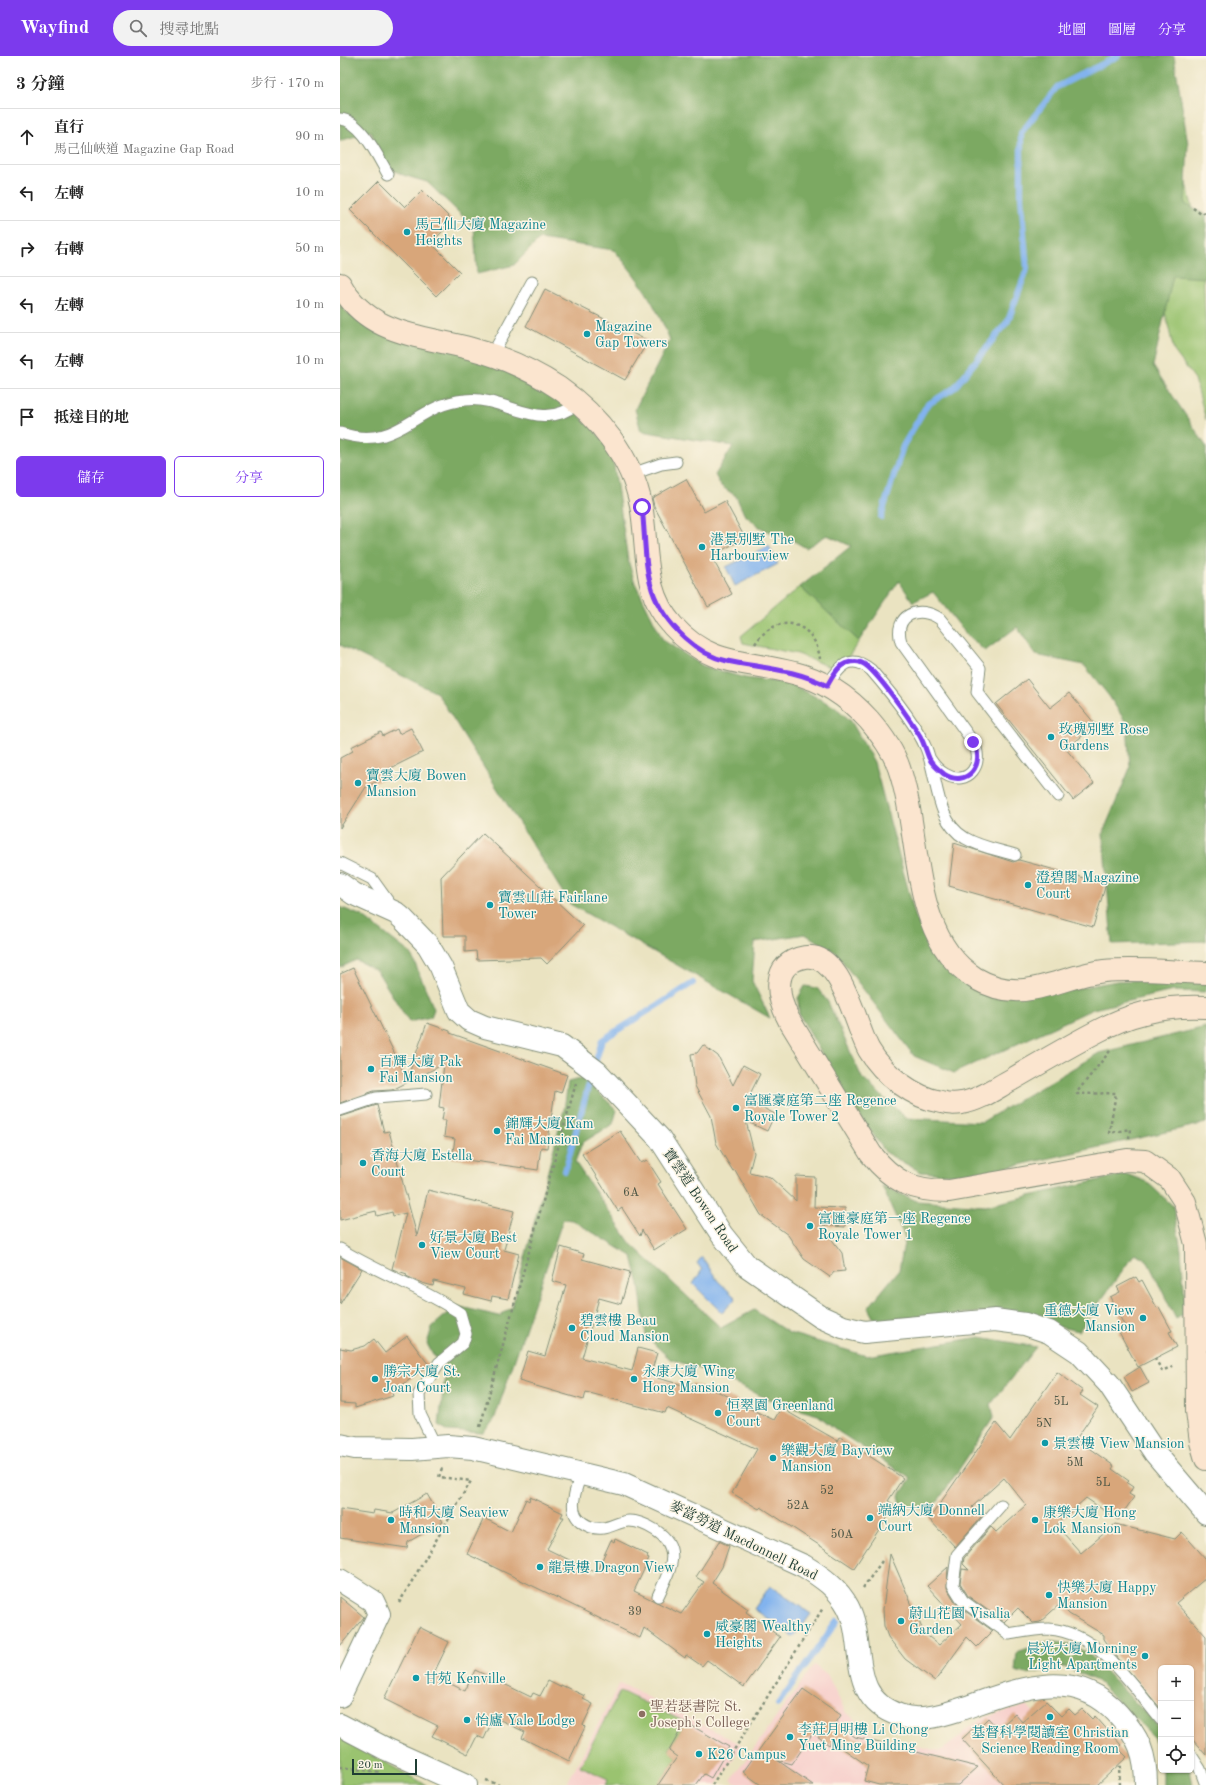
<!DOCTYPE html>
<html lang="zh-TW">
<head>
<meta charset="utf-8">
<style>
  :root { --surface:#fff; --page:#f2f2f2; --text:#222; --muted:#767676; --line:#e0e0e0; --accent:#7c3aed }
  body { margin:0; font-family:"Old Standard TT","Noto Serif TC",serif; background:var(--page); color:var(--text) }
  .controls { position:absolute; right:12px; bottom:12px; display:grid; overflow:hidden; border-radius:6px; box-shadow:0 1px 3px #0004 }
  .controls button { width:36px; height:36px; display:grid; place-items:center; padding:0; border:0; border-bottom:1px solid var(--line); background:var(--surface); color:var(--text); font:20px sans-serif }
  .scale { position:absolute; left:12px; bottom:10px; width:65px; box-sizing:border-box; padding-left:4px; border:2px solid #1f3d34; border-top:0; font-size:11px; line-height:14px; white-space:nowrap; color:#1f3d34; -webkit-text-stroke:3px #fcf5e5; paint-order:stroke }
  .stop { position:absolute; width:12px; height:12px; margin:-9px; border:3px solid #7c3aed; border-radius:50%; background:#fff }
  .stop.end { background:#7c3aed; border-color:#fff; box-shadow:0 1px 4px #0008 }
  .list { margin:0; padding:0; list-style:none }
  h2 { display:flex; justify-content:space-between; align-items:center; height:52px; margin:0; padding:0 16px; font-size:17px }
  h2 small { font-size:13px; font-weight:400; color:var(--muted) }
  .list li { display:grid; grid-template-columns:26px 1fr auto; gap:12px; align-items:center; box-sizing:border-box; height:56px; padding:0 16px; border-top:1px solid var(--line) }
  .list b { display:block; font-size:15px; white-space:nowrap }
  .list p { margin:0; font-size:13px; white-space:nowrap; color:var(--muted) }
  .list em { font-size:13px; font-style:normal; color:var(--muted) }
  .actions { display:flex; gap:8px; padding:12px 16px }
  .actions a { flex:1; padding:9px 0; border:1px solid var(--accent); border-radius:6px; text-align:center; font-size:14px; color:var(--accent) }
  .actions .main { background:var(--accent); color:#fff }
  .icon { flex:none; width:22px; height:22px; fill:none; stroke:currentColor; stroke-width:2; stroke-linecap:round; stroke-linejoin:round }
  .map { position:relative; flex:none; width:866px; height:1729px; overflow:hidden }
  header { display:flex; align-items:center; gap:24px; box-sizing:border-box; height:56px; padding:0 20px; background:var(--accent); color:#fff }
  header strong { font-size:19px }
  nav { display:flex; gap:22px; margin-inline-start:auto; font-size:14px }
  .search { width:280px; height:36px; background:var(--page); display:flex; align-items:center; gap:10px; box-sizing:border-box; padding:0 14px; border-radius:22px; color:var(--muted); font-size:15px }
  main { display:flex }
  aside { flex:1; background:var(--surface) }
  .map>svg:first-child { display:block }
</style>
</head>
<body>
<header>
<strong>Wayfind</strong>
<div class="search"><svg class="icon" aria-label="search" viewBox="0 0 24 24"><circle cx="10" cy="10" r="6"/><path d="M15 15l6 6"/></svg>搜尋地點</div>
<nav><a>地圖</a><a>圖層</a><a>分享</a></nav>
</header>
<main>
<aside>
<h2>3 分鐘<small>步行 · 170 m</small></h2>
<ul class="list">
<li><svg class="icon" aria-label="ahead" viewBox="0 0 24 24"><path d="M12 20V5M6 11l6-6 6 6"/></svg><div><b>直行</b><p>馬己仙峽道 Magazine Gap Road</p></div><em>90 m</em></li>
<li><svg class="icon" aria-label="left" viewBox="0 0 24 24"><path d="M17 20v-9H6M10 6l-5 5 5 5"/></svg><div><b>左轉</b></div><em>10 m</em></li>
<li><svg class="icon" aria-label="right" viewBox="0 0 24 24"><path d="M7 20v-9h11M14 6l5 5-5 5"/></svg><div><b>右轉</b></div><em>50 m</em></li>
<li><svg class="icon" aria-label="left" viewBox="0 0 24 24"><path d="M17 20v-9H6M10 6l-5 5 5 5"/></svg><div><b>左轉</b></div><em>10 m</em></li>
<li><svg class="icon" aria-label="left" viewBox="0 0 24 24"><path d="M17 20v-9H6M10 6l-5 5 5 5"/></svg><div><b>左轉</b></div><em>10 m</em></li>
<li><svg class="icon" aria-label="arrive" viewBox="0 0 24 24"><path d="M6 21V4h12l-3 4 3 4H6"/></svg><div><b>抵達目的地</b></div></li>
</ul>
<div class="actions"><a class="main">儲存</a><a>分享</a></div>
</aside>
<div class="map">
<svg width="866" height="1729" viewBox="0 0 866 1729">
  <rect width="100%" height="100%" fill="#fcf5e5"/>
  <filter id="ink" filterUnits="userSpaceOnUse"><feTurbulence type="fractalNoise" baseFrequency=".025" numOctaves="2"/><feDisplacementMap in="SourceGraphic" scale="8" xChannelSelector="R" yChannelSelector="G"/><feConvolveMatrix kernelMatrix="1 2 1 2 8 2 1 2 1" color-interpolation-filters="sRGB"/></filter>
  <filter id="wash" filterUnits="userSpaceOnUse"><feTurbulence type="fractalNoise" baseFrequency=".012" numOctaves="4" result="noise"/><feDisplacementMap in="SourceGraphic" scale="16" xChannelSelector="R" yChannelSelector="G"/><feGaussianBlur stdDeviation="0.9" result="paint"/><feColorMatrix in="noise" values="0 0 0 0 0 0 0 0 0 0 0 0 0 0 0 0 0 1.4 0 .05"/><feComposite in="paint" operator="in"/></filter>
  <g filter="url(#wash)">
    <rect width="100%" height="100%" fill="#eae3c1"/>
    <path fill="#f7d0cc" d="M474 1609 488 1620 505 1655 537 1682 601 1695 617 1683 639 1663 687 1649 760 1729H399L391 1724Z
      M280 1627 402 1689 377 1729H226Z"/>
    <path fill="#9ac36f" stroke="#5c8052" d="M831 73 862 186 866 278V364L855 323 834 295 822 243Z
      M460 531 519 585 505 606 494 613 458 598 403 587 401 580Z
      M280 1635 345 1666 329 1694 337 1701 318 1729H266L268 1723 240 1710Z
      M0 1682 86 1729H0Z"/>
    <path fill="#7ba962" stroke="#4d734b" d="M0 0H834L848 88 845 148 866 159V222L833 220 813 310 866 390V885L772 888 763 777 790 712 787 668 769 640 744 609 696 599 677 571 645 595 627 579 593 536 573 546 559 525 519 585 460 531 511 490 487 479 466 492 454 485 435 479 418 470 404 458 396 440 381 430 375 419 393 390 301 375 295 353 330 284C315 247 300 224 274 194L200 183 174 209 137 218 134 171 87 126 63 119 52 113 41 102 31 75 0 85Z
      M0 249 10 259 29 269 198 315 265 386 274 410 288 504 295 527 323 584 363 610 405 622 438 626 455 630 495 651 511 665 534 706 575 859 588 889 603 911 627 928 728 934 777 925 866 921V936L833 935 753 953 614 1017 574 1000 495 896 465 878 415 886 412 925 430 962 230 848 97 637 0 589Z
      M0 851 22 860 71 898 94 953 91 961 69 966 37 915 16 904 0 912Z
      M465 930 477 932 488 946 522 1022 566 1062 642 1066 759 997 866 971V1067L630 1120 581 1116 546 1097 505 1039 459 958 458 942Z
      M243 1022 277 1054 273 1068 242 1087 235 1106 291 1188 381 1272 414 1254 449 1277 527 1300 640 1281 696 1291 651 1348 654 1361 598 1445 588 1454 562 1450 559 1440 571 1423 499 1376 478 1359 439 1348 366 1315 330 1303 306 1280 299 1228 292 1200 232 1164 223 1163 154 1364 143 1377 108 1375 99 1369 105 1318 87 1288 92 1271 116 1250 159 1260 172 1251 224 1054 228 1026Z
      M786 1118 807 1126 833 1150 841 1194 846 1257 836 1263 807 1204 795 1197 739 1275 646 1256 535 1265 528 1252 559 1214 565 1182 542 1130 577 1145 645 1150Z
      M709 1585 731 1588 749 1598 821 1673V1700L815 1682 757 1625 724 1611 687 1618 675 1615 677 1596Z
      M823 1714H850L853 1729H823Z"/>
    <path fill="#82b3ee" stroke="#507891" d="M429 490 438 508 395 530 386 511Z
      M362 1201 378 1225 396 1242 382 1257 353 1228 362 1214 357 1207Z
      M430 1530 471 1558 454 1581 414 1553Z"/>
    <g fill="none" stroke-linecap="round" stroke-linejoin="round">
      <path stroke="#82b3ee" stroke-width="6" d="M541 461 563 390 587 349 614 332 668 265 687 213 681 141V77L717 31 778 0
        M255 1008 262 984 353 927
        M225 1115 252 1017
        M438 1648 497 1565"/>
    </g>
    <g id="blocks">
      <path fill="#d8a67a" d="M39 125 65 151 82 134 113 165 91 187 120 216 96 240 10 154Z
        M205 233 308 285 285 324 186 270Z
        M346 423 364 456 385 445 405 482 371 500 392 538 368 551 314 450 312 442Z
        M687 623 710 652 729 637 756 669 726 693 754 727 733 744 656 648Z
        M71 672 83 696 43 716 46 721 26 731 0 772V702L13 695 11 691 41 676 43 680 57 673 59 678Z
        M143 777 243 870 207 908 201 902 137 904 136 895 125 896V880H103L101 821Z
        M614 787 673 806 679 804 766 828 753 871 609 830Z
        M13 912 67 1023 87 967 110 975V977L227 1019 221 1037 215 1035 207 1092 201 1091 198 1114 112 1102 115 1083 104 1081 106 1064H102L104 1052 99 1051 104 1008 52 1034 34 1035 0 1047V918Z
        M363 989 378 1000 393 1029 403 1009 420 1018 407 1044 435 1058 427 1075 406 1065 414 1097 409 1116 430 1121 456 1145V1120L475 1121 474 1151 505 1152V1171L481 1169 502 1197 505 1215 494 1216 490 1221 464 1203 448 1179 421 1159 395 1114 393 1115 376 1087 371 1060 355 1030 351 998 357 997Z
        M37 1049 44 1076 49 1075 77 1180 88 1134 174 1155 164 1194 179 1198 168 1243 152 1240 151 1245 124 1238 126 1233 94 1225 93 1230 82 1227 66 1220 67 1218 52 1213 66 1157 53 1160 52 1156 37 1160 36 1155 0 1164V1061Z
        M280 1075 301 1107 307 1104 321 1126 318 1128 347 1173 314 1194 302 1174 300 1180 282 1152 278 1155 242 1098Z
        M221 1191 244 1198 242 1203 290 1216 281 1248 259 1242 242 1302 292 1315 298 1292 317 1297 310 1320 350 1331 352 1327 371 1335 372 1333 401 1346 400 1348 434 1364 441 1352 498 1385 500 1381 563 1422 548 1445 555 1449 514 1512 421 1451 419 1453 392 1437 417 1393 327 1352 325 1357 246 1336 244 1344 179 1325 188 1295 205 1300 226 1229 212 1225Z
        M0 1201 22 1213 0 1248Z
        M796 1221 799 1226 802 1224 817 1252 819 1251 832 1275 829 1276 837 1291 798 1311 779 1276 786 1273 770 1241 780 1236 777 1231Z
        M67 1280 89 1309 52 1337 53 1340 15 1352V1348L0 1347V1292L11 1294 25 1290 34 1283 45 1297Z
        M800 1311 809 1327 792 1336 784 1321Z
        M717 1316 743 1335 740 1339 758 1351 736 1383 774 1410 772 1413 789 1425 787 1427 793 1431 789 1438 794 1441 778 1464 746 1442 716 1469 741 1497 775 1468 835 1483 842 1476 866 1503V1522L836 1547 866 1580V1699L851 1682V1612H821V1653L778 1602 764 1583V1579L729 1558 720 1548 700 1566 693 1567 678 1552 664 1566 628 1540 620 1527 622 1513 629 1514 623 1508 624 1502 651 1471 656 1476 686 1449 664 1422 632 1451 641 1461 615 1491 589 1463 656 1367 670 1384Z
        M87 1438 103 1466 68 1486 67 1492 0 1482V1453L33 1458 34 1454 53 1457Z
        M190 1441 223 1457 221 1461H224L207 1493 256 1517 271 1484 274 1486 275 1483 308 1499 307 1502 309 1503 294 1535 341 1558 364 1526 356 1521 379 1485 389 1490 382 1511 372 1527 408 1553 406 1556 440 1581 404 1631 367 1604 362 1610 346 1599 345 1602 304 1572 300 1582 127 1498 144 1462 171 1476 186 1443 189 1445Z
        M550 1498 584 1577 599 1589 622 1568 587 1530 608 1511 607 1532 617 1549 653 1575 637 1591 627 1581 595 1625 565 1603 548 1581 544 1570 543 1553Z
        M0 1541 24 1561 0 1590Z
        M79 1571 109 1586 93 1619 125 1635 135 1614 191 1641 193 1637 200 1640 208 1625 220 1631 221 1629 245 1640 243 1643 253 1648 243 1669 245 1671 229 1705 182 1682 185 1676 154 1661 144 1683 137 1680 128 1698 92 1680 98 1670 44 1643Z
        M463 1633 501 1659 496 1667 515 1681 638 1711 618 1729H539L524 1725 528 1710 492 1685 489 1689 473 1677 452 1708 437 1704 473 1729H421L403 1716Z
        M706 1645 721 1660 729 1653 735 1659 742 1653 752 1663 755 1660 781 1689 778 1692 787 1701 757 1729H664L622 1683 639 1667 641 1669 648 1662 658 1673 675 1658 682 1666Z
        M345 1666 389 1691 371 1722 364 1718 356 1729H318L337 1701 329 1695Z"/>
    </g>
  </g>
  <g filter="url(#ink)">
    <use href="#blocks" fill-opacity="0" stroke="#84907a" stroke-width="1"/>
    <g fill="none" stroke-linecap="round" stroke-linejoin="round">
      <g stroke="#84907a" stroke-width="13">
        <path id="service" d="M0 63C21 64 38 101 48 118
          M152 299 192 226
          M0 377C60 396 72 349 125 344 165 339 200 379 238 347
          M292 418 321 408 336 406
          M487 630C499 611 510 596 531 614 550 636 575 666 586 692 598 721 595 765 625 782 640 791 659 794 675 799
          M590 703C594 709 599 715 605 718 628 732 646 707 633 686L561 586C553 559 579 548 600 563L640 612 637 636 718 740
          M0 807 32 823 52 851
          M0 1054 36 1042 86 1038
          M0 1193C39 1217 82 1232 120 1257L126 1278 123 1287 99 1307 79 1338 80 1358 96 1391
          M241 1417C237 1432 225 1456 243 1467 249 1471 256 1473 263 1472 272 1471 280 1465 289 1465 299 1465 307 1469 315 1474 344 1492 329 1516 318 1540
          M661 1449 617 1499 613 1529 623 1545 669 1578C681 1576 696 1573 709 1573 760 1577 791 1628 821 1664
          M851 1699 860 1713 866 1729"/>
      </g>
      <g stroke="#84907a" stroke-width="24">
        <path id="minor" d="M0 828 14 838 56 857 63 863 88 889 101 911 119 955 129 964 145 971 222 990 257 1016 320 1083 382 1179 407 1210 481 1261 503 1271 524 1276 534 1275 655 1264 685 1268 709 1276 739 1296 769 1328 815 1397 866 1457
          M0 1524 33 1545 39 1558 0 1640"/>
      </g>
      <g stroke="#84907a" stroke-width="24">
        <path id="tertiary" d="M0 1389 15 1392 72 1393 108 1390 133 1392 284 1428 464 1510C482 1521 498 1532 508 1551 527 1588 506 1642 559 1659 578 1666 599 1660 618 1654 672 1636 732 1607 778 1658 799 1681 806 1698 806 1729
          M0 1669 46 1693 126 1729"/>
      </g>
      <g stroke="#84907a" stroke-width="24">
        <path id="secondary" d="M0 228C28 280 82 279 132 293 163 301 193 315 219 332 258 359 292 402 301 449 309 492 301 535 333 570 370 611 405 604 454 617 483 624 509 642 529 664 541 678 553 694 559 712 582 778 569 881 635 922 684 951 717 920 764 915 797 912 832 916 866 917
          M866 951C829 949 791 957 758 975 729 990 700 1007 671 1024 656 1032 640 1044 622 1047 615 1048 608 1048 601 1046 574 1042 543 1018 529 994 515 970 502 895 465 901 430 907 437 941 449 964L531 1098C553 1126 573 1135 609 1135L787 1104 805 1105 830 1123 845 1146 856 1188 857 1355 861 1386 866 1403"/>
      </g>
      <path stroke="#84907a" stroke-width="2.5" stroke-dasharray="3 3" stroke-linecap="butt" d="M853 152 861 158 866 156
        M415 588C436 555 475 564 480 603
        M770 995 737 1036V1038L776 1037 769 1077 790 1073 789 1082
        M815 1302 822 1315 835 1309
        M140 1371 236 1027
        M523 1532 542 1505
        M59 1547 131 1425 99 1421 102 1412
        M0 1711 39 1716V1714
        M146 1724 159 1729
        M372 1729 483 1552
        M780 1729 779 1711H783"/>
      <use href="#service" stroke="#fff" stroke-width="11"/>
      <use href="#minor" stroke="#fff" stroke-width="22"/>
      <use href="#tertiary" stroke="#fff" stroke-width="22"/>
      <use href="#secondary" stroke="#fbe5cf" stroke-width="22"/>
    </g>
  </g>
  <g fill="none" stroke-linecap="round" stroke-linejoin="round" filter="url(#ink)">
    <path stroke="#7c3aed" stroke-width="5" d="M302 451C308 505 300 541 345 582 356 592 372 602 387 605 421 612 456 613 487 630 491 623 495 615 501 610 506 606 516 604 522 607 536 613 571 665 580 680 584 687 586 695 589 702 592 708 599 714 604 718 627 733 647 707 633 686"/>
  </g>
  <g fill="#0f9aa8" stroke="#fcf5e5" stroke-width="1.5">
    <circle cx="67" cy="176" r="4"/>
    <circle cx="247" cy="278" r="4"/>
    <circle cx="362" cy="491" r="4"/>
    <circle cx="711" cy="681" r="4"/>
    <circle cx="18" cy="727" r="4"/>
    <circle cx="688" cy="829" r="4"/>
    <circle cx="150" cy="849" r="4"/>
    <circle cx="31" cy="1013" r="4"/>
    <circle cx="396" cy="1052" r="4"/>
    <circle cx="157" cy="1075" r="4"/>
    <circle cx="23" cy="1107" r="4"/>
    <circle cx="470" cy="1170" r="4"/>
    <circle cx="82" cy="1189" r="4"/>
    <circle cx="803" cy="1262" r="4"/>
    <circle cx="232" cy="1272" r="4"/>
    <circle cx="35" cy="1323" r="4"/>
    <circle cx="294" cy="1323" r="4"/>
    <circle cx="378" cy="1357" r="4"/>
    <circle cx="705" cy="1387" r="4"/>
    <circle cx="433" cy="1402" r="4"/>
    <circle cx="530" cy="1462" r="4"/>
    <circle cx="51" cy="1464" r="4"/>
    <circle cx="695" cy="1464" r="4"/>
    <circle cx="200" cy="1511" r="4"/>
    <circle cx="709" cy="1539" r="4"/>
    <circle cx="561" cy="1565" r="4"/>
    <circle cx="367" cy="1578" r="4"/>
    <circle cx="805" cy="1600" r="4"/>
    <circle cx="76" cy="1622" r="4"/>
    <circle cx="710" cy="1661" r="4"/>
    <circle cx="127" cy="1664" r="4"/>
    <circle cx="450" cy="1681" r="4"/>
    <circle cx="359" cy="1698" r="4"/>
  </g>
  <circle fill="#8d6e63" stroke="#fcf5e5" stroke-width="1.5" cx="302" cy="1658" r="4"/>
  <g text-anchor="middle" stroke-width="3" stroke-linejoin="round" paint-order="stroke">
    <g font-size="12" fill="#4d5746">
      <text x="291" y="1140">6A</text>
      <text x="721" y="1349">5L</text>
      <text x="704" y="1371">5N</text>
      <text x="735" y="1410">5M</text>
      <text x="763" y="1430">5L</text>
      <text x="487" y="1438">52</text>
      <text x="458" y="1453">52A</text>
      <text x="502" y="1482">50A</text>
      <text x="295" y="1559">39</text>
    </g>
    <g font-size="14" fill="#0d838f" stroke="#fcf5e5" text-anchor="start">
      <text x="75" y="173">馬己仙大廈 Magazine<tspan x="75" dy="16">Heights</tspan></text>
      <text x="255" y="275">Magazine<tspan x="255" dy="16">Gap Towers</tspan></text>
      <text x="370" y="488">港景別墅 The<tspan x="370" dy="16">Harbourview</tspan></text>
      <text x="719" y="678">玫瑰別墅 Rose<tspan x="719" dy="16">Gardens</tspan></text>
      <text x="26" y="724">寶雲大廈 Bowen<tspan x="26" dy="16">Mansion</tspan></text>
      <text x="696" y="826">澄碧閣 Magazine<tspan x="696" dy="16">Court</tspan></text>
      <text x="158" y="846">寶雲山莊 Fairlane<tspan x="158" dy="16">Tower</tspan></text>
      <text x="39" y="1010">百輝大廈 Pak<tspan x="39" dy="16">Fai Mansion</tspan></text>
      <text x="404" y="1049">富匯豪庭第二座 Regence<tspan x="404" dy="16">Royale Tower 2</tspan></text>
      <text x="165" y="1072">錦輝大廈 Kam<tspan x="165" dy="16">Fai Mansion</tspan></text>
      <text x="31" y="1104">香海大廈 Estella<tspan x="31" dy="16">Court</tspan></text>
      <text x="478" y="1167">富匯豪庭第一座 Regence<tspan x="478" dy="16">Royale Tower 1</tspan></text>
      <text x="90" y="1186">好景大廈 Best<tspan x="90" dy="16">View Court</tspan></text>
      <text x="795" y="1259" text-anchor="end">重德大廈 View<tspan x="795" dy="16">Mansion</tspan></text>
      <text x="240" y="1269">碧雲樓 Beau<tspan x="240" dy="16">Cloud Mansion</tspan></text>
      <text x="43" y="1320">勝宗大廈 St.<tspan x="43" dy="16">Joan Court</tspan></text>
      <text x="302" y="1320">永康大廈 Wing<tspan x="302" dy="16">Hong Mansion</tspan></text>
      <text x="386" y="1354">恒翠園 Greenland<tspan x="386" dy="16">Court</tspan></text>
      <text x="713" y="1392">景雲樓 View Mansion</text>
      <text x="441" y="1399">樂觀大廈 Bayview<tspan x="441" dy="16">Mansion</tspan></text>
      <text x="538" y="1459">端納大廈 Donnell<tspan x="538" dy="16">Court</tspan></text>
      <text x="59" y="1461">時和大廈 Seaview<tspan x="59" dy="16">Mansion</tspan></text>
      <text x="703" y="1461">康樂大廈 Hong<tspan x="703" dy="16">Lok Mansion</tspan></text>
      <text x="208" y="1516">龍景樓 Dragon View</text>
      <text x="717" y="1536">快樂大廈 Happy<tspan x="717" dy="16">Mansion</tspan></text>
      <text x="569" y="1562">蔚山花園 Visalia<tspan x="569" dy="16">Garden</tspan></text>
      <text x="375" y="1575">威豪閣 Wealthy<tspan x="375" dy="16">Heights</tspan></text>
      <text x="797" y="1597" text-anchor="end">晨光大廈 Morning<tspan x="797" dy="16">Light Apartments</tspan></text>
      <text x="84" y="1627">甘苑 Kenville</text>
      <text x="135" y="1669">怡廬 Yale Lodge</text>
      <text x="458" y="1678">李莊月明樓 Li Chong<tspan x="458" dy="16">Yuet Ming Building</tspan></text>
      <text x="710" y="1681" text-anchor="middle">基督科學閱讀室 Christian<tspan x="710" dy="16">Science Reading Room</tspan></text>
      <text x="367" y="1703">K26 Campus</text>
    </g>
    <g font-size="14" fill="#1f3d34" stroke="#fcf5e5">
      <text transform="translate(361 1144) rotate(56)" y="5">寶雲道 Bowen Road</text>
      <text transform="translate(404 1484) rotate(26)" y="5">麥當勞道 Macdonnell Road</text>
    </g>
    <g font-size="14" fill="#785e54" stroke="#fcf5e5" text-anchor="start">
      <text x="310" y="1655">聖若瑟書院 St.<tspan x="310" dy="16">Joseph's College</tspan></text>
    </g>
  </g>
</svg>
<div class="controls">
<button>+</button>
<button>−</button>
<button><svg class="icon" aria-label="locate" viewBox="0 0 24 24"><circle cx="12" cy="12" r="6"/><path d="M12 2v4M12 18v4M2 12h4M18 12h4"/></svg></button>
</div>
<div class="scale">20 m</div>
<div class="stop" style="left:302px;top:451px"></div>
<div class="stop end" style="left:633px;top:686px"></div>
</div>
</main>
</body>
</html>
